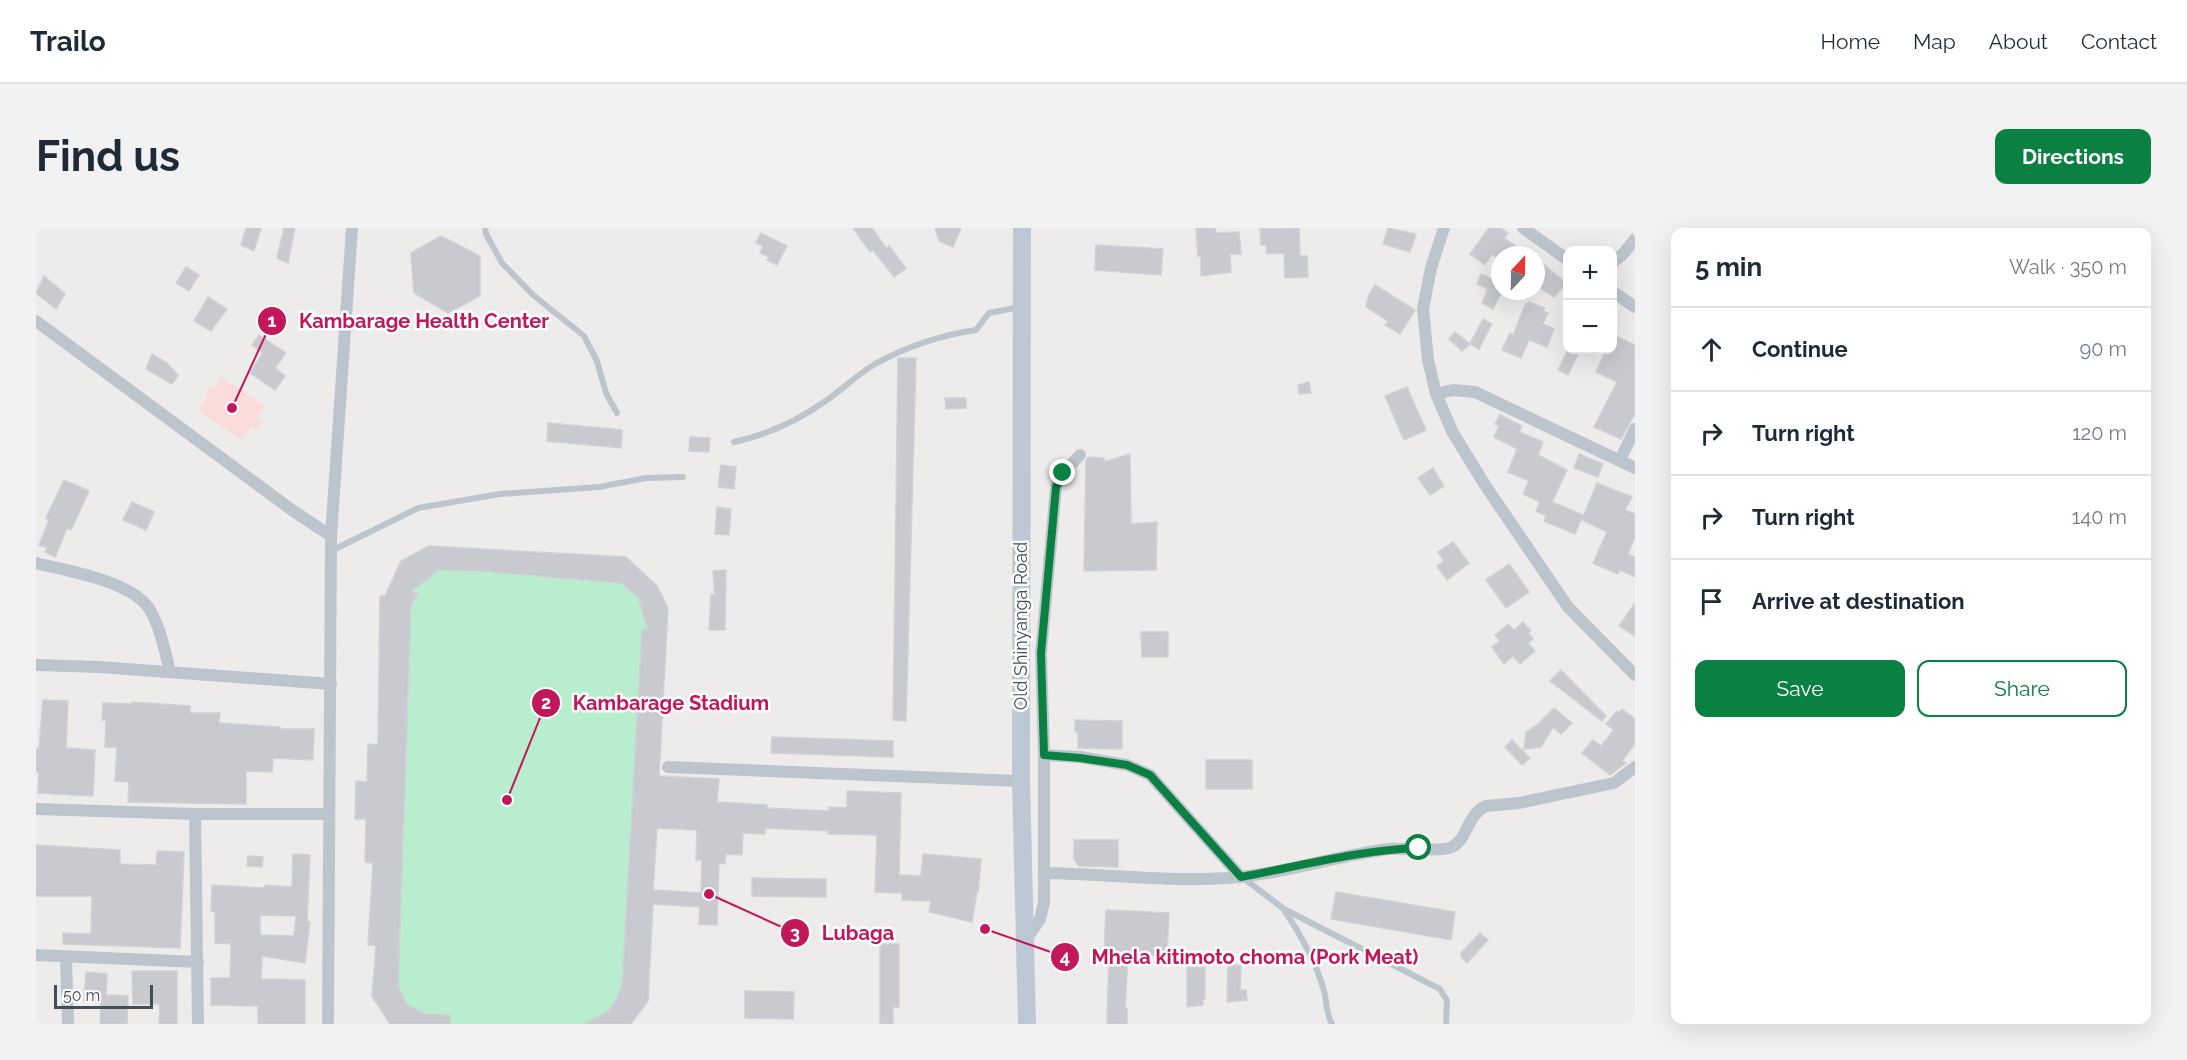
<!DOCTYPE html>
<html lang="en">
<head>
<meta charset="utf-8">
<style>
  :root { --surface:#fff; --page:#f2f2f3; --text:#1f2937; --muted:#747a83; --line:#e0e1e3; --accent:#0b8043 }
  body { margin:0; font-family:Raleway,sans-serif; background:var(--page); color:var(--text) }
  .controls { position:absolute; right:18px; top:18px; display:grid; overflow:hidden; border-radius:12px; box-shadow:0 6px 24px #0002 }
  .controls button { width:54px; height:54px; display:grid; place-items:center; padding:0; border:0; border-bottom:2px solid var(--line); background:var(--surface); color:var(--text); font:30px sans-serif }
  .compass { position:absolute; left:1455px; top:18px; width:54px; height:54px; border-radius:50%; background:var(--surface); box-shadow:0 6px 24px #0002; rotate:22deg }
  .scale { position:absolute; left:18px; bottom:15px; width:99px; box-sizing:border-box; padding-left:6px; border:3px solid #444e58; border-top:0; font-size:16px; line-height:21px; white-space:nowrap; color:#444e58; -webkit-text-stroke:4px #fff; paint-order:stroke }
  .stop { position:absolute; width:18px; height:18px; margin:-14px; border:4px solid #0b8043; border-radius:50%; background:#fff }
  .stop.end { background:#0b8043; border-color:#fff; box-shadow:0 2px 6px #0008 }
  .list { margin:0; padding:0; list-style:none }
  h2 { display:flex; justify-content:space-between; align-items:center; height:78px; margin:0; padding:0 24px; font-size:26px }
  h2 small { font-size:20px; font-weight:400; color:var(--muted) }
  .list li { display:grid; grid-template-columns:39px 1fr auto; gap:18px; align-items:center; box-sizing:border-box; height:84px; padding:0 24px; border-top:2px solid var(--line) }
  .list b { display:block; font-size:22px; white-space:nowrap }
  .list em { font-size:20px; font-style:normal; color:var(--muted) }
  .actions { display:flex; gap:12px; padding:18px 24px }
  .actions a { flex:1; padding:14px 0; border:2px solid var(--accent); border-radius:12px; text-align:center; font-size:21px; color:var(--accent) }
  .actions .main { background:var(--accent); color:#fff }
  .icon { flex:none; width:33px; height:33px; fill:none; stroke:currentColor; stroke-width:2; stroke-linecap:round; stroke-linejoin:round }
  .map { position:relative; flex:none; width:1599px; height:796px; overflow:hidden; border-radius:12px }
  header { display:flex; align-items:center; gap:36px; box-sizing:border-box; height:84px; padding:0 30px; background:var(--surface); border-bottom:2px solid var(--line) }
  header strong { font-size:28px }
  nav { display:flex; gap:33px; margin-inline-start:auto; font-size:21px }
  .intro { display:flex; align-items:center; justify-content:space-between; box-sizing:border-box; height:144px; padding:0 36px }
  h1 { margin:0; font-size:42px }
  .button { padding:15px 27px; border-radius:12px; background:var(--accent); color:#fff; font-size:21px; font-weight:700 }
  main { display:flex; gap:36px; padding:0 36px }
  aside { flex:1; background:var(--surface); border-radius:12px; box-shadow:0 6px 24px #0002 }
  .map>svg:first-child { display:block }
</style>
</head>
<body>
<header>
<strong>Trailo</strong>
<nav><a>Home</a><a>Map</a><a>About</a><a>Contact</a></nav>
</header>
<div class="intro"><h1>Find us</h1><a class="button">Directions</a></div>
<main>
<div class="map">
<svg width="1599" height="796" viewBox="0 0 1599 796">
  <rect width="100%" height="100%" fill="#eeebeb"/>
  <path fill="#fadcd9" d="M185 149 229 178 221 190 225 194 220 201 216 198 206 212 162 183 172 168 169 166 173 159 177 161Z"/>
  <path fill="#b8edcd" d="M393 318 590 329 621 358 632 380 612 773 595 796H357L336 768 340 717H332L337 636 329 634 330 592 319 591 320 553H331L332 516H342L344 368 349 367 365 333Z"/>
  <path fill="#c8cad0" stroke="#cfd1d7" stroke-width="1.5" fill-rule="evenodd" d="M210 0H225L218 23 205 17Z
    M248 0H259L252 35 241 30Z
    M817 0H836L850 20 853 18 870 40 858 49 837 22 834 24Z
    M899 0H925L917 19 903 13Z
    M1160 0H1179L1180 5 1203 4 1205 26H1194L1195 44 1165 48V28H1162Z
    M1263 0 1264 28H1271L1272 49 1249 50 1248 25 1231 26 1230 17H1225L1224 1Z
    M1352 0 1380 6 1374 24 1347 16Z
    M1453 0H1464L1472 5 1468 10 1493 27H1464V32L1456 26 1449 37 1434 26Z
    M725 5 751 18 741 37 731 32 733 29 724 25 727 18 720 15Z
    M405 8 444 28V68L412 85 378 65 375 25Z
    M1060 17 1127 21 1125 47 1059 42Z
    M1506 35 1530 55 1518 69 1500 57V43Z
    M150 39 163 47 153 63 140 55Z
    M1445 46 1464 55V67L1457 81 1446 75 1452 61 1441 56Z
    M8 48 29 66 20 81 0 65Z
    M1339 57 1379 82 1364 106 1349 97 1352 93 1330 79 1333 67Z
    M172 69 191 81 175 103 158 93Z
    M1493 74 1509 80 1507 83 1512 85 1507 96 1518 101 1511 119 1493 112 1485 130 1466 122 1474 105 1477 107 1490 75 1492 76Z
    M1447 91 1456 96 1443 121 1434 116Z
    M1419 104 1434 116 1426 123 1413 111Z
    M1576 106 1599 117V186L1585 211 1558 199 1581 154 1560 144 1570 122H1576Z
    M223 107 250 125 239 140 249 148 239 162 214 145 227 125 216 117Z
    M1532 122H1544L1532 147 1522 142Z
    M116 126 131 135 142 147 136 156 110 141Z
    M862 130H880L870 493 857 492Z
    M1273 154 1275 165 1263 166 1262 157Z
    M1371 159 1390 202 1368 212 1349 168Z
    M909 170H930V180L910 181Z
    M1464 187 1486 198 1483 204 1507 214 1502 227 1531 242 1516 274 1547 287 1539 306 1508 293 1510 288 1500 283 1504 274 1487 266 1493 253 1472 244 1481 221 1458 209 1463 198 1459 196Z
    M512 195 586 202 585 220 511 213Z
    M654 209 674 210 673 224 653 223Z
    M1094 226 1095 296 1121 294 1120 342 1048 343 1050 233 1052 229 1068 230V234Z
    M1543 226 1567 236 1562 249 1538 240Z
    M685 237 700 239 698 261 682 259Z
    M1397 240 1408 258 1394 267 1382 250Z
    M28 252 53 263 35 302 31 300 19 329 9 324 11 320 3 317 13 292 10 290Z
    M1561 255 1596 269 1589 282 1599 286V309L1592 326 1599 329V349L1584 342 1582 346 1557 335 1571 304 1546 292Z
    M96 274 118 284 110 302 87 292Z
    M681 279 695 281 693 307 679 306Z
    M1417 314 1433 335 1411 352 1401 338 1408 333 1402 324Z
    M393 318 590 329 621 358 632 380 623 548 683 551 681 574 731 577V580L793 583V579L811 580V563L865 565 863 647 885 648 887 626 945 631 942 664H941L936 694 893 684 895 673 866 672V665L839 664 841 607 792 606 793 603 729 600V606L707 605 706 627 690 626 689 636 683 635 681 697 663 696 664 679 617 676 612 773 595 796H548L574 782 586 759 606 402H612L602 369 585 355 443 343 403 342 376 363 382 366 375 377 362 757 371 777 389 786 414 787V796H354L336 768 340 717H332L337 635 329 634 330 591H319L320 553 331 554 332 516 342 517 344 368H349L365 333ZM621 600 661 602 660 632H666L665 665 617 662Z
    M1473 336 1493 364 1470 380 1450 352Z
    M690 342 689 402H673L675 366 679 367 677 343Z
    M1599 375V408L1583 398Z
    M1487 394 1495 403 1492 405 1497 411 1492 415 1499 423 1484 436 1477 428 1468 436 1456 419 1464 413 1459 407 1472 396 1478 402Z
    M1105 404H1132V429H1106Z
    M1525 442 1570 488 1566 493 1514 453Z
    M7 472 32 473 30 520 59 522 57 568 2 565 3 544H0V520H3Z
    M96 474 154 478V485H184L183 495 244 499V501H278L277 532 237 530 236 544 210 543V576L92 574 93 554 79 553 81 519H69L70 492H66L67 475 96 476Z
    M1518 480 1536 495 1525 506 1517 499 1505 519 1488 521 1490 504 1501 497Z
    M1586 481 1599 491V516L1586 533 1590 535 1574 547 1546 525 1557 512 1565 518 1578 502 1570 496 1581 483 1583 485Z
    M1039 492 1086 493V521L1042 520V504H1039Z
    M736 509 857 513V529L735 525Z
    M1476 512 1494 530 1486 537 1469 519Z
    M1170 532H1216V561H1170Z
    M1038 612H1082V639L1043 638 1038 631Z
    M0 617 84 622V636L120 637 121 623 148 624 144 720 27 716V705L55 706 56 668H0Z
    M257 626 274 627 271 693 274 694 269 735 226 728 225 751 269 752V796H222V778L175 777V750H194L195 716 179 715V684L175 683 176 657 229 660V657L256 659ZM224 687 260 688 258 708 224 707Z
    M212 628 227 629 226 639 211 638Z
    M716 650 790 651V669L716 668Z
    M1300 664 1419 684 1415 712 1295 691Z
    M1070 682 1133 685 1131 728 1092 726 1089 780H1091V796H1071L1073 725H1068Z
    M1444 705 1452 712 1431 735 1425 729V725Z
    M844 716H863V779H857V796H844Z
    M1192 737H1205L1204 762H1210L1211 772 1191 774Z
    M1151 739H1169V771H1167V777L1151 779Z
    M96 743H141V796H123L124 776H97Z
    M50 744 71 746 70 767 92 768 91 796H64L65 775 48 773Z
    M709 763 758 764 757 791 709 790Z"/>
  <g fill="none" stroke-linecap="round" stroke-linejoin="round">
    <path stroke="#bcc5ce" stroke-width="6" d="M449 0 450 6 466 35 497 67 548 108 561 133 570 165 581 185
      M698 214C731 207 763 192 791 172 807 161 822 146 839 136 870 119 905 107 940 102L953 85 984 79
      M295 323 382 280 464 266 563 259 610 250 647 249
      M1206 649 1248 681 1404 761 1411 773 1410 796
      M1248 682C1265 707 1280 733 1288 763 1291 774 1290 786 1296 796"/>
    <path stroke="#bcc5ce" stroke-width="12" d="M1408 0 1395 40 1387 81 1392 132 1400 166 1417 205 1449 257 1532 379 1599 447
      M1487 0 1532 32
      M1576 35 1587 26 1599 11
      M1576 63 1599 79
      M0 93 256 282 295 308
      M1400 166 1417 162 1439 164 1599 240
      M1584 232 1599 201
      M0 335C31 343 97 353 114 382 125 401 129 424 134 444
      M0 437 63 439 295 456
      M1008 527 1044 529 1091 537 1114 547 1205 649
      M632 539 985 553
      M0 581 159 586H292
      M159 586 162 796
      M1008 645C1073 646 1138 655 1204 649 1254 644 1303 627 1353 621 1367 620 1406 624 1416 619 1432 611 1431 586 1450 578L1483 575 1578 555 1599 539
      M990 712 1004 691 1008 674V527L1005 425 1020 259 1027 245 1044 227
      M0 727 162 734
      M30 730 32 796
      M292 796 295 308 316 0"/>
    <path stroke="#bdc8d5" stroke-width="18" d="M986 0 985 553 991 796"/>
  </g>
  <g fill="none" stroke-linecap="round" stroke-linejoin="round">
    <path stroke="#0b8043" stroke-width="8" d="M1027 245 1020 259 1005 425 1008 527 1044 530 1091 537 1114 547 1205 649C1264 638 1323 622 1383 620"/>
  </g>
  <g text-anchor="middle" stroke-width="5" stroke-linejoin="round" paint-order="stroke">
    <g font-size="18" fill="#444e58" stroke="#fff">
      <text transform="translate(985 398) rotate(-90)" y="6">Old Shinyanga Road</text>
    </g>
  </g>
  <path fill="none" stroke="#c2185b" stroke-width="2" d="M196 180L236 93M471 572L510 475M673 666L759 705M949 701L1029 729"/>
  <g fill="#c2185b" stroke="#fff" stroke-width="2">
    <circle cx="196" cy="180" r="6"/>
    <circle cx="471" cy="572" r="6"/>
    <circle cx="673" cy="666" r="6"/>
    <circle cx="949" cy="701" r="6"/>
    <circle cx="236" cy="93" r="15"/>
    <circle cx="510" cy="475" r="15"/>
    <circle cx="759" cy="705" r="15"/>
    <circle cx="1029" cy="729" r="15"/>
  </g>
  <g font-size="18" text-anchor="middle" font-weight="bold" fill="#fff">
    <text x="236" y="99">1</text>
    <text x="510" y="481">2</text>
    <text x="759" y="711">3</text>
    <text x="1029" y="735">4</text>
  </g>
  <g font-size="20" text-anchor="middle" font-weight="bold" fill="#c2185b" stroke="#fff" stroke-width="5" stroke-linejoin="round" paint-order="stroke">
    <text x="388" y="100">Kambarage Health Center</text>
    <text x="635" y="482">Kambarage Stadium</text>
    <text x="822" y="712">Lubaga</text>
    <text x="1219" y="736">Mhela kitimoto choma (Pork Meat)</text>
  </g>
</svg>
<div class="controls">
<button>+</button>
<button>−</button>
</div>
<svg class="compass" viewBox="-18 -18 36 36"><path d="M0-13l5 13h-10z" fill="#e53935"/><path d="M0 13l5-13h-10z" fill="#747a83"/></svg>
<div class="scale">50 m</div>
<div class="stop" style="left:1383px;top:620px"></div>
<div class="stop end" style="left:1027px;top:245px"></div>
</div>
<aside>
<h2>5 min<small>Walk · 350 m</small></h2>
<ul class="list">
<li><svg class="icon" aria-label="ahead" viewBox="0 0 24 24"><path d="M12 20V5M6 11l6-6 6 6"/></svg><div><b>Continue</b></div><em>90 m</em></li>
<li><svg class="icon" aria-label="right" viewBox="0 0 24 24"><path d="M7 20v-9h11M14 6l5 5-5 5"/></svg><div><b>Turn right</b></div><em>120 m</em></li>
<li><svg class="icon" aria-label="right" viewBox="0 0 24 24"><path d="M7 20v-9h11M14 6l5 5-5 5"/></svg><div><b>Turn right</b></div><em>140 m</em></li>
<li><svg class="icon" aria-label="arrive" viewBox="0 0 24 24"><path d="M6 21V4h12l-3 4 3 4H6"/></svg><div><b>Arrive at destination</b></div></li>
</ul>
<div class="actions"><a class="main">Save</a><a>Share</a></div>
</aside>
</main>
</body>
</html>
